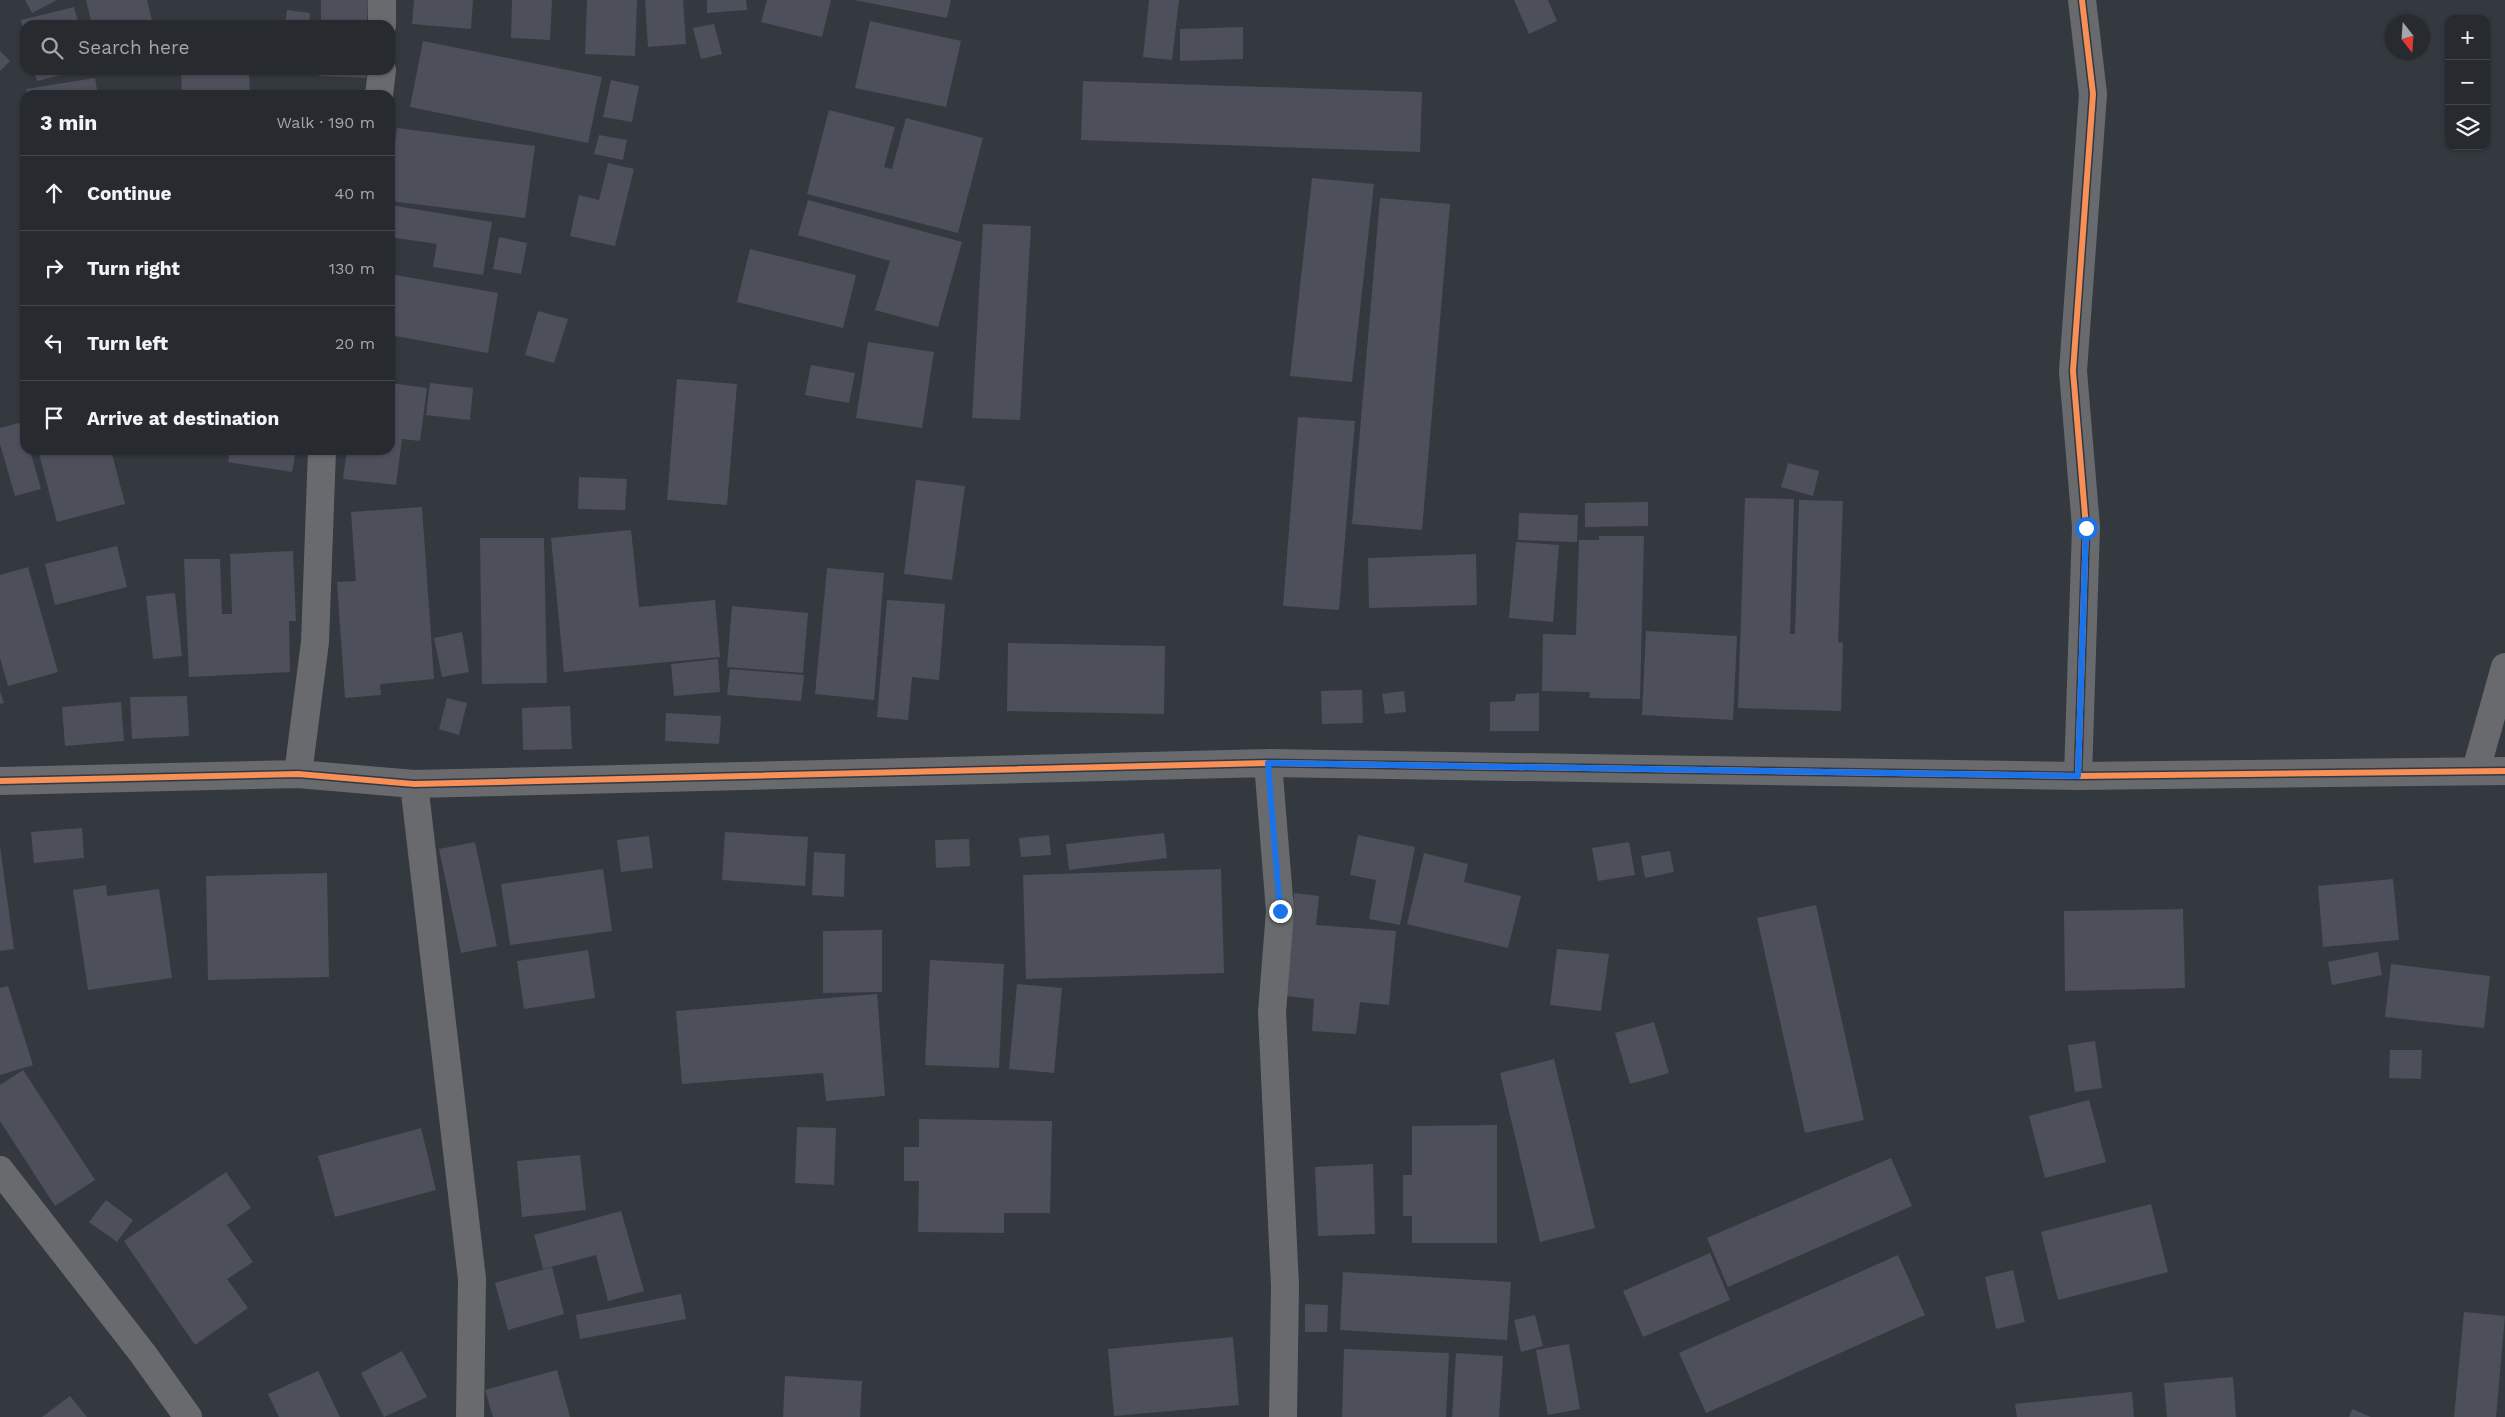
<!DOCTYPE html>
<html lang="en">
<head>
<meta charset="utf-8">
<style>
  :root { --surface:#272b2f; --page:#2f3337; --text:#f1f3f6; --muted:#a4a7aa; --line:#43474b }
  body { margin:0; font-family:"Work Sans",sans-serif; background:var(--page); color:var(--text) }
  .controls { position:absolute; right:15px; top:15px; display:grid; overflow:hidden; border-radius:10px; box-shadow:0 1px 4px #0004 }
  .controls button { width:45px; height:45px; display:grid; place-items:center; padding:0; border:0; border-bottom:1px solid var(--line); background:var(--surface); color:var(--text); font:25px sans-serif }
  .compass { position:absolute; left:2385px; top:15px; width:45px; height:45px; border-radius:50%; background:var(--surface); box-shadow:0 1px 4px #0004; rotate:163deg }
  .stop { position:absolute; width:15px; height:15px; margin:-11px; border:4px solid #1a73e8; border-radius:50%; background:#fff }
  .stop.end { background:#1a73e8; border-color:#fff; box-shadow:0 1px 5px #0008 }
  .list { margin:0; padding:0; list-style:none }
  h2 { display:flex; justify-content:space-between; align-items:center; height:65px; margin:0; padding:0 20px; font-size:21px }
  h2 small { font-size:16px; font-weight:400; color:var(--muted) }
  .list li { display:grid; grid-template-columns:32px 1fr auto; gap:15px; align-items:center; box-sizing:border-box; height:75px; padding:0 20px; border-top:1px solid var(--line) }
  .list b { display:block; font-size:19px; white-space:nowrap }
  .list em { font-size:16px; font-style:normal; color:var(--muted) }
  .icon { flex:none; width:28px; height:28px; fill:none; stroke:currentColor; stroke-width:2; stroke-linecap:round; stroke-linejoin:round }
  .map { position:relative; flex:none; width:2505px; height:1417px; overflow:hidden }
  .search { position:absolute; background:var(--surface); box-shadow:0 1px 4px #0004; left:20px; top:20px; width:375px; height:55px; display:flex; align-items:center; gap:12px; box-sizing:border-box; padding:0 18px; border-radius:15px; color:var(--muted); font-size:19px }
  .panel { position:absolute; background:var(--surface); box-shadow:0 1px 4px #0004; left:20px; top:90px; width:375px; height:365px; border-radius:15px }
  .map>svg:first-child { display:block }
</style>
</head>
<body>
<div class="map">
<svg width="2505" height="1417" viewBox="0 0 2505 1417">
  <rect width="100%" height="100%" fill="#34393f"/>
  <path fill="#4d4f5b" d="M25 0H57L32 13Z
    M86 0H147L153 25H92Z
    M321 0H368L367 25H321Z
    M414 0H473L471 29 412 24Z
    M512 0H552L550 40 511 38Z
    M587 0H637L635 56 585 54Z
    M645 0H683L686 44 648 47Z
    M707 0H746L747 10 707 13Z
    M767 0H831L822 37 761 22Z
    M854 0H951L947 18Z
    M1149 0H1179L1172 60 1143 57Z
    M1514 0H1548L1557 21 1529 34Z
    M74 7 79 25H25L24 33 21 20Z
    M287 10 310 13 309 25H285Z
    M870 21 961 41 946 107 855 88Z
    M714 24 722 54 701 59 693 28Z
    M1243 27V59L1180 61V29Z
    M423 41 602 77 588 143 410 107Z
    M0 51 10 61 0 71Z
    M34 70H77V71L37 81Z
    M181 70H249L250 95H182Z
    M319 70H366V78L319 76Z
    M95 78 98 95H27L26 89Z
    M611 80 639 86 632 122 603 117Z
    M1083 81 1422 92 1420 152 1081 140Z
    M278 90 310 94V95H278Z
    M829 110 895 127 884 167 892 169 906 118 983 138 958 233 807 194Z
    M397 128 535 146 525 218 390 201V177Z
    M599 135 627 140 623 160 594 154Z
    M608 163 634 169 615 246 570 236 579 195 599 200Z
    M1312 178 1374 184 1352 382 1290 376Z
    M1380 198 1450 204 1422 530 1352 524Z
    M808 200 962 242 938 327 875 310 890 261 798 235Z
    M390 205 492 222 483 275 433 267 437 244 390 237Z
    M983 224 1031 226 1020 420 972 418Z
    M499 237 527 243 521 274 493 269Z
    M750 249 856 275 843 328 737 302Z
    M390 274 498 293 488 353 390 335Z
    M538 311 568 319 554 363 525 355Z
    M868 342 934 352 922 428 856 418Z
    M811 365 855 373 849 403 805 395Z
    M677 379 737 384 727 505 667 500Z
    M390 383 427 388 420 441 402 439 396 485 343 479 347 450H390Z
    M430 383 473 388 470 420 426 415Z
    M1298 417 1355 421 1339 610 1283 606Z
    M23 422 25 450H30L41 489 15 496 0 444V428Z
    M38 450H111L125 504 57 522Z
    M230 450H296L292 472 228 462Z
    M1788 463 1819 471 1813 496 1781 487Z
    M579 477 627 479 625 510 578 509Z
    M916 480 965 486 952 580 904 574Z
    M1745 498 1794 499 1790 634H1795L1799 500 1843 501 1838 642 1843 643 1841 711 1738 708Z
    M1648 502V526L1585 527V503Z
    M422 507 434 679 380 684 381 695 345 698 337 582 356 581 351 512Z
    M1519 513 1578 515 1577 542 1518 540Z
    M631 530 639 607 715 600 720 657 564 672 551 538Z
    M1599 536H1644L1640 699 1589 698 1590 692 1542 691 1543 634 1576 635 1579 540H1599Z
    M480 538H544L547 683 482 684Z
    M1516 542 1559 545 1553 622 1509 618Z
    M117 546 127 587 55 605 45 564Z
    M293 551 296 621H289L290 672 189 677 184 559H220L222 614H232L230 554Z
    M1476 554 1477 605 1369 608 1368 558Z
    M28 567 58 672 8 686 0 658V575Z
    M827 568 884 573 874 700 815 694Z
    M175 593 182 656 153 659 146 596Z
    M887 600 945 604 939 680 912 677 908 720 877 717Z
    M732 606 808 613 803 673 727 667Z
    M1646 631 1737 636 1733 720 1642 715Z
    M462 632 469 672 442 677 434 638Z
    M1008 643 1165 646 1164 714 1007 711Z
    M718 659 720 692 674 696 671 664Z
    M730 669 804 675 801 701 727 695Z
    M1362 690 1363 723 1322 724 1321 691Z
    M0 691 4 703 0 704Z
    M1404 691 1406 712 1385 714 1382 694Z
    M1539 693V731H1490V702L1515 701 1516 694Z
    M187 696 189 736 132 739 130 697Z
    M447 698 467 703 459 735 439 729Z
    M121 702 124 741 65 746 62 707Z
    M570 706 572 749 523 750 522 708Z
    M666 713 721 716 719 744 665 741Z
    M82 828 84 858 34 863 31 832Z
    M725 832 808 837 805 886 722 880Z
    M1164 833 1167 858 1069 870 1066 844Z
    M1049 835 1051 855 1021 857 1019 838Z
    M1358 835 1415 847 1400 925 1369 919 1376 880 1350 875Z
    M649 836 653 868 621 872 617 840Z
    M969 839 970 866 936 868 935 840Z
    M475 842 497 946 461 953 439 849Z
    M1629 842 1635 875 1598 881 1592 848Z
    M0 846 14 949 0 951Z
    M1670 851 1674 872 1645 878 1641 856Z
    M814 852 845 854 844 897 812 895Z
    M1424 853 1468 864 1464 882 1521 896 1508 948 1407 924Z
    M603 869 612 931 510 945 501 884Z
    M1221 869 1224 973 1026 979 1023 875Z
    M327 873 329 977 208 980 206 876Z
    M2393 879 2399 940 2323 947 2318 886Z
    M106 885 107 896 159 889 172 978 88 990 73 890Z
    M1294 893 1319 896 1316 925 1396 931 1389 1005 1360 1002 1356 1034 1312 1031 1314 999 1285 996Z
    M1816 905 1864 1120 1805 1133 1757 918Z
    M2183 909 2185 988 2065 991 2064 911Z
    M882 930V992L823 993V931Z
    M1557 949 1609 954 1601 1011 1550 1005Z
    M588 950 595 998 524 1009 517 961Z
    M2378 952 2382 975 2332 985 2328 962Z
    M930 960 1004 964 999 1068 925 1065Z
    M2391 964 2490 976 2484 1028 2385 1017Z
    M1017 984 1062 988 1054 1073 1009 1069Z
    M8 986 33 1065 0 1075V988Z
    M877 994 885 1096 826 1101 823 1073 682 1084 676 1011Z
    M1654 1022 1669 1073 1630 1084 1615 1033Z
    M2095 1041 2102 1088 2075 1092 2068 1045Z
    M2390 1050H2422L2421 1079 2389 1078Z
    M1554 1059 1595 1228 1540 1242 1500 1073Z
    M23 1070 95 1180 55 1206 0 1121V1085Z
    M2089 1100 2106 1162 2045 1178 2029 1116Z
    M919 1119 1052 1121 1050 1213H1004V1233L918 1232 919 1181H904V1147H919Z
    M1497 1125V1243H1412V1216H1403V1175H1412V1126Z
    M797 1127 836 1128 834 1185 795 1183Z
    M421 1128 436 1190 335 1217 318 1156Z
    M580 1155 586 1210 522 1217 517 1161Z
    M1891 1158 1912 1206 1728 1287 1707 1238Z
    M1373 1164 1375 1234 1318 1236 1315 1167Z
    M226 1172 251 1208 227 1225 253 1262 227 1279 248 1308 195 1345 124 1241Z
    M106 1200 133 1220 117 1242 89 1222Z
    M2151 1204 2168 1272 2058 1300 2041 1232Z
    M621 1211 644 1291 608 1301 596 1255 543 1269 534 1235Z
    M1710 1253 1730 1300 1643 1337 1623 1291Z
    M1898 1255 1925 1315 1706 1413 1679 1353Z
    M552 1267 564 1314 508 1330 495 1283Z
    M2013 1270 2025 1322 1996 1329 1985 1277Z
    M1343 1272 1511 1282 1507 1340 1340 1330Z
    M681 1294 686 1319 580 1339 576 1315Z
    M1305 1304 1328 1305 1327 1332H1305Z
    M2464 1312 2505 1316 2496 1417H2454Z
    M1535 1315 1543 1346 1521 1352 1514 1320Z
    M1233 1337 1239 1405 1114 1416 1108 1349Z
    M1569 1344 1580 1409 1548 1415 1536 1350Z
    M1344 1349 1449 1353 1446 1417H1342Z
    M402 1351 427 1397 384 1417 361 1373Z
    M1456 1353 1503 1356 1499 1417H1452Z
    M557 1370 570 1417H493L485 1390Z
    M318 1371 340 1417H279L268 1394Z
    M785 1376 862 1381 860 1417H783Z
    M2233 1377 2236 1417H2167L2164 1383Z
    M2132 1392 2134 1417H2017L2015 1404Z
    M70 1396 87 1417H42Z
    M2352 1409 2371 1417H2349Z"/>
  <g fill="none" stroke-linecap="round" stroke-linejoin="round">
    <path stroke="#686a6e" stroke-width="28" d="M382 25V0
      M379 95 382 70
      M1268 763 1280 911 1272 1012 1285 1286 1283 1417
      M2476 770 2505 667
      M298 774 315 642 322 450
      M2078 776 2086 527 2073 371 2093 94 2082 0
      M0 781 298 774 414 784 1268 763 2078 776 2505 771
      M414 784 472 1279 470 1417
      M0 1170 143 1354 188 1417"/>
    <g stroke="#303843" stroke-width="9">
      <path id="cycleway" d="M2078 776 2086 527 2073 371 2093 94 2082 0
        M0 781 298 774 414 784 1268 763 2078 776 2505 771"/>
    </g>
    <use href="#cycleway" stroke="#f78f57" stroke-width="6"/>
  </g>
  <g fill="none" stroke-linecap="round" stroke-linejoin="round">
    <path stroke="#1a73e8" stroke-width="6" d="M1280 911 1268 763 2078 776 2086 528"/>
  </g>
</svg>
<div class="controls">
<button>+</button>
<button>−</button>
<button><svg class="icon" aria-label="layers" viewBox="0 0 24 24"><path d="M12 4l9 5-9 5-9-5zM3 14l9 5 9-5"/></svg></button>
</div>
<svg class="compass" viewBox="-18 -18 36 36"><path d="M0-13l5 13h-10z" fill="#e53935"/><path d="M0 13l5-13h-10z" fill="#a4a7aa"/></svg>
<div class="stop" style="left:2086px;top:528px"></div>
<div class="stop end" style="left:1280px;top:911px"></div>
<div class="search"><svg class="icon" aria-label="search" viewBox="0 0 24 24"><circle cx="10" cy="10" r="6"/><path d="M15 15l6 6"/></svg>Search here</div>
<section class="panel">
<h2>3 min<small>Walk · 190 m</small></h2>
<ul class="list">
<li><svg class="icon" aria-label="ahead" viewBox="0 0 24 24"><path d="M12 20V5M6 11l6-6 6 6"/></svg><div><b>Continue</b></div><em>40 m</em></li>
<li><svg class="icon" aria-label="right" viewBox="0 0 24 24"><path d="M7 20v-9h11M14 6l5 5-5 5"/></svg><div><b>Turn right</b></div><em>130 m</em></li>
<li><svg class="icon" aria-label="left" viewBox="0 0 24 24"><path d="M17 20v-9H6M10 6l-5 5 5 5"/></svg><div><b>Turn left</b></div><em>20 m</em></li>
<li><svg class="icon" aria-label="arrive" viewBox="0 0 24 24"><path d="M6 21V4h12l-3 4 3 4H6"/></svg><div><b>Arrive at destination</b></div></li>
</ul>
</section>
</div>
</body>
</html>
